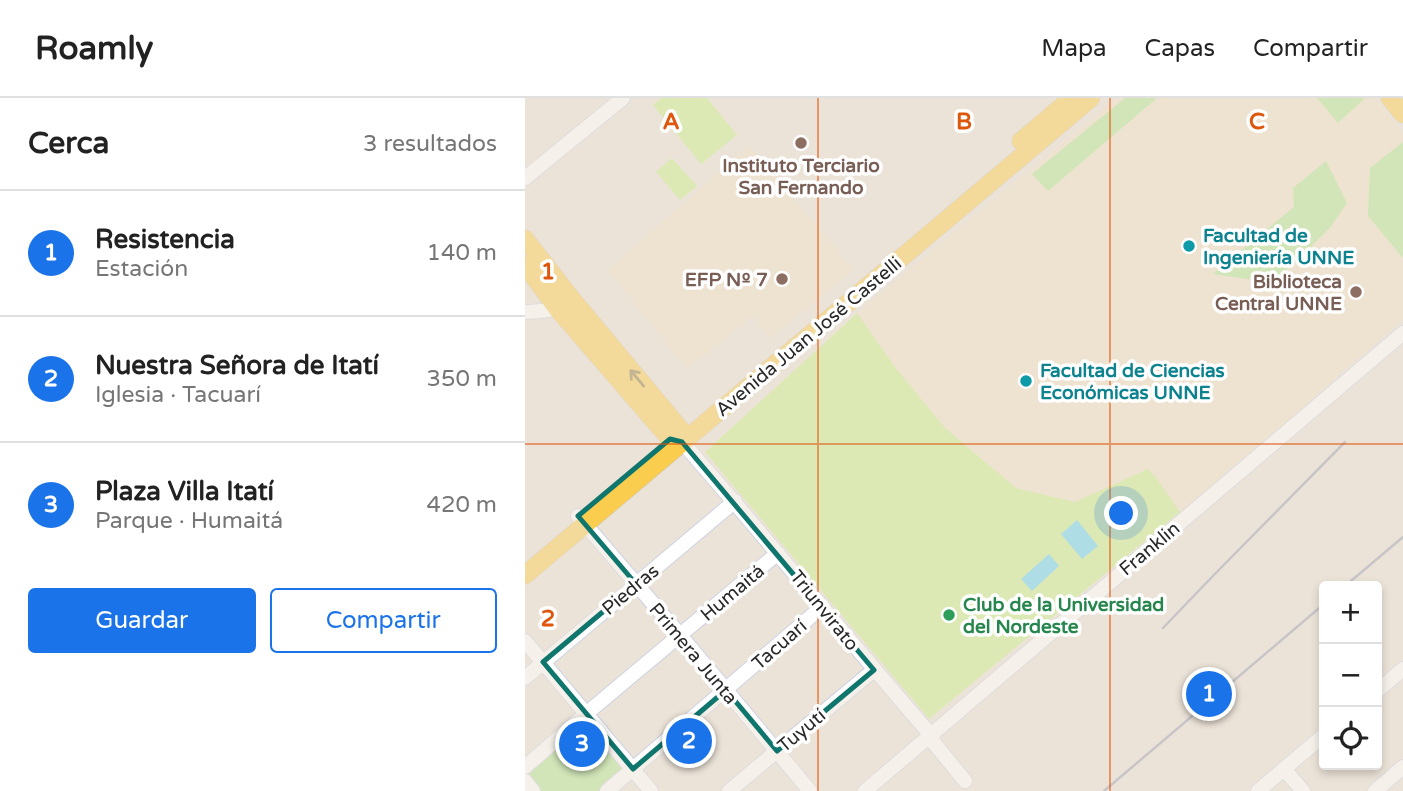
<!DOCTYPE html>
<html lang="es">
<head>
<meta charset="utf-8">
<style>
  :root { --surface:#fff; --page:#f6f6f6; --text:#222; --muted:#767676; --line:#e0e0e0; --accent:#1a73e8 }
  body { margin:0; font-family:"Varela Round",sans-serif; background:var(--page); color:var(--text) }
  .controls { position:absolute; right:21px; bottom:21px; display:grid; overflow:hidden; border-radius:7px; box-shadow:0 4px 10px #0003 }
  .controls button { width:63px; height:63px; display:grid; place-items:center; padding:0; border:0; border-bottom:2px solid var(--line); background:var(--surface); color:var(--text); font:35px sans-serif }
  .you { position:absolute; left:597px; top:416px; width:24px; height:24px; margin:-18px; border:5px solid #fff; border-radius:50%; background:#1a73e8; box-shadow:0 0 0 10px #1a73e833 }
  .badge { display:grid; place-items:center; width:46px; height:46px; border-radius:50%; background:var(--accent); color:#fff; font-size:23px; font-weight:700 }
  .pin { position:absolute; translate:-50% -50%; border:4px solid #fff; box-shadow:0 2px 7px #0006 }
  .list { margin:0; padding:0; list-style:none }
  h2 { display:flex; justify-content:space-between; align-items:center; height:91px; margin:0; padding:0 28px; font-size:30px }
  h2 small { font-size:23px; font-weight:400; color:var(--muted) }
  .list li { display:grid; grid-template-columns:46px 1fr auto; gap:21px; align-items:center; box-sizing:border-box; height:126px; padding:0 28px; border-top:2px solid var(--line) }
  .list b { display:block; font-size:26px; white-space:nowrap }
  .list p { margin:0; font-size:23px; white-space:nowrap; color:var(--muted) }
  .list em { font-size:23px; font-style:normal; color:var(--muted) }
  .actions { display:flex; gap:14px; padding:21px 28px }
  .actions a { flex:1; padding:16px 0; border:2px solid var(--accent); border-radius:7px; text-align:center; font-size:24px; color:var(--accent) }
  .actions .main { background:var(--accent); color:#fff }
  .icon { flex:none; width:38px; height:38px; fill:none; stroke:currentColor; stroke-width:2; stroke-linecap:round; stroke-linejoin:round }
  .map { position:relative; flex:none; width:878px; height:693px; overflow:hidden }
  header { display:flex; align-items:center; gap:42px; box-sizing:border-box; height:98px; padding:0 35px; background:var(--surface); border-bottom:2px solid var(--line) }
  header strong { font-size:33px }
  nav { display:flex; gap:38px; margin-inline-start:auto; font-size:24px }
  main { display:flex }
  aside { flex:1; background:var(--surface) }
  .map>svg:first-child { display:block }
</style>
</head>
<body>
<header>
<strong>Roamly</strong>
<nav><a>Mapa</a><a>Capas</a><a>Compartir</a></nav>
</header>
<main>
<aside>
<h2>Cerca<small>3 resultados</small></h2>
<ul class="list">
<li><span class="badge">1</span><div><b>Resistencia</b><p>Estación</p></div><em>140 m</em></li>
<li><span class="badge">2</span><div><b>Nuestra Señora de Itatí</b><p>Iglesia · Tacuarí</p></div><em>350 m</em></li>
<li><span class="badge">3</span><div><b>Plaza Villa Itatí</b><p>Parque · Humaitá</p></div><em>420 m</em></li>
</ul>
<div class="actions"><a class="main">Guardar</a><a>Compartir</a></div>
</aside>
<div class="map">
<svg width="878" height="693" viewBox="0 0 878 693">
  <rect width="100%" height="100%" fill="#ece3d8"/>
  <path fill="#efe0c6" d="M592 0H849L878 35V221L746 337 727 352 713 366 655 414 629 377 623 371 550 404 491 390 420 330 370 269 332 215Z
    M224 48 329 172 245 240 228 218 162 271 83 172Z"/>
  <path fill="#b0e790" d="M600 0H632L523 93 507 76Z
    M792 0H840L813 25Z
    M878 44V160L843 118 845 70Z
    M801 63 822 105 804 131 748 185 688 176 769 109 768 90Z
    M60 623 101 670 74 693H15L0 674Z"/>
  <path fill="#c8ef8b" d="M136 0H182L212 37 176 66 128 7Z
    M147 60 172 88 155 102 131 74Z
    M332 215 370 269 420 330 491 390 550 404 623 371 629 377 655 414 404 621 180 354Z"/>
  <path fill="#62d4f6" d="M552 422 573 448 557 461 536 436Z
    M524 456 534 468 507 493 496 481Z"/>
  <g fill="none" stroke-linecap="round" stroke-linejoin="round">
    <g stroke="#cdd2e2" stroke-width="16">
      <path id="minor" d="M0 80 98 0
        M0 214C14 213 27 214 39 205
        M156 334 157 344C242 440 322 541 406 637L409 645 440 683
        M53 418 155 537 285 693
        M0 543 126 693
        M0 580 210 403
        M852 593 878 571
        M0 669 62 615 253 455
        M759 671 778 693
        M0 683 8 693
        M82 693 298 508
        M204 693 349 572
        M340 693 878 235
        M733 693 799 637
        M850 693 878 669"/>
    </g>
    <g stroke="#c7c7c7" stroke-width="19">
      <path id="major" d="M865 0 878 16
        M496 43 547 0
        M0 141 46 200 156 332
        M0 167 32 210 145 341 157 344
        M0 477 566 0"/>
    </g>
    <use href="#minor" stroke="#fff" stroke-width="14"/>
    <use href="#major" stroke="#facd4f" stroke-width="18"/>
    <path stroke="#9b9fb4" stroke-width="2.5" d="M820 488 878 439
      M638 530 684 482 820 344
      M579 693 799 506"/>
  </g>
  <defs><path id="oneway-shaft" d="M-6 0H5M1.5-3L5.5 0L1.5 3" fill="none" stroke-width="1.6" stroke-linecap="round" stroke-linejoin="round" transform="scale(1.75)"/></defs>
  <use stroke="#917a3c" href="#oneway-shaft" transform="translate(112 280) rotate(-130)"/>
  <path d="M0 0H878V693H0ZM145 341 157 344 349 572 252 653 201 592 108 671 18 564 111 486 53 418Z" fill="#ece3d8" fill-opacity=".55" fill-rule="evenodd"/>
  <path fill="none" stroke="#0f766e" stroke-width="5" stroke-linejoin="round" d="M145 341 157 344 349 572 252 653 201 592 108 671 18 564 111 486 53 418Z"/>
  <path fill="none" stroke="#de570d" stroke-width="2" stroke-opacity="0.55" d="M293 0V693M585 0V693M0 346H878"/>
  <g fill="#8d6e63" stroke="#fff" stroke-width="2.5">
    <circle cx="276" cy="45" r="7"/>
    <circle cx="257" cy="181" r="7"/>
    <circle cx="831" cy="194" r="7"/>
  </g>
  <g fill="#0f9aa8" stroke="#fff" stroke-width="2.5">
    <circle cx="664" cy="148" r="7"/>
    <circle cx="501" cy="283" r="7"/>
  </g>
  <circle fill="#2e9e5b" stroke="#fff" stroke-width="2.5" cx="424" cy="517" r="7"/>
  <g text-anchor="middle" stroke-width="7" stroke-linejoin="round" paint-order="stroke">
    <g font-size="19" font-weight="bold" fill="#785e54" stroke="#fff" text-anchor="end">
      <text x="276" y="74" text-anchor="middle">Instituto Terciario<tspan x="276" dy="22">San Fernando</tspan></text>
      <text x="243" y="188">EFP Nº 7</text>
      <text x="817" y="190">Biblioteca<tspan x="817" dy="22">Central UNNE</tspan></text>
    </g>
    <g font-size="19" font-weight="bold" fill="#0d838f" stroke="#fff" text-anchor="start">
      <text x="678" y="144">Facultad de<tspan x="678" dy="22">Ingeniería UNNE</tspan></text>
      <text x="515" y="279">Facultad de Ciencias<tspan x="515" dy="22">Económicas UNNE</tspan></text>
    </g>
    <g font-size="19" fill="#282828" stroke="#fff">
      <text transform="translate(283 238) rotate(-40)" y="7">Avenida Juan José Castelli</text>
      <text transform="translate(624 450) rotate(-40)" y="7">Franklin</text>
      <text transform="translate(105 491) rotate(-40)" y="7">Piedras</text>
      <text transform="translate(207 494) rotate(-40)" y="7">Humaitá</text>
      <text transform="translate(300 512) rotate(51)" y="7">Triunvirato</text>
      <text transform="translate(254 546) rotate(-41)" y="7">Tacuarí</text>
      <text transform="translate(169 555) rotate(50)" y="7">Primera Junta</text>
      <text transform="translate(276 632) rotate(-40)" y="7">Tuyutí</text>
    </g>
    <g font-size="19" font-weight="bold" fill="#27864d" stroke="#fff" text-anchor="start">
      <text x="438" y="513">Club de la Universidad<tspan x="438" dy="22">del Nordeste</tspan></text>
    </g>
  </g>
  <g font-size="23" text-anchor="middle" font-weight="bold" fill="#de570d" stroke="#fff" stroke-width="7" stroke-linejoin="round" paint-order="stroke">
    <text x="146" y="31">A</text>
    <text x="439" y="31">B</text>
    <text x="732" y="31">C</text>
    <text x="23" y="181">1</text>
    <text x="23" y="528">2</text>
  </g>
</svg>
<div class="controls">
<button>+</button>
<button>−</button>
<button><svg class="icon" aria-label="locate" viewBox="0 0 24 24"><circle cx="12" cy="12" r="6"/><path d="M12 2v4M12 18v4M2 12h4M18 12h4"/></svg></button>
</div>
<div class="you"></div>
<div class="pin badge" style="left:684px;top:596px">1</div>
<div class="pin badge" style="left:164px;top:643px">2</div>
<div class="pin badge" style="left:57px;top:646px">3</div>
</div>
</main>
</body>
</html>
